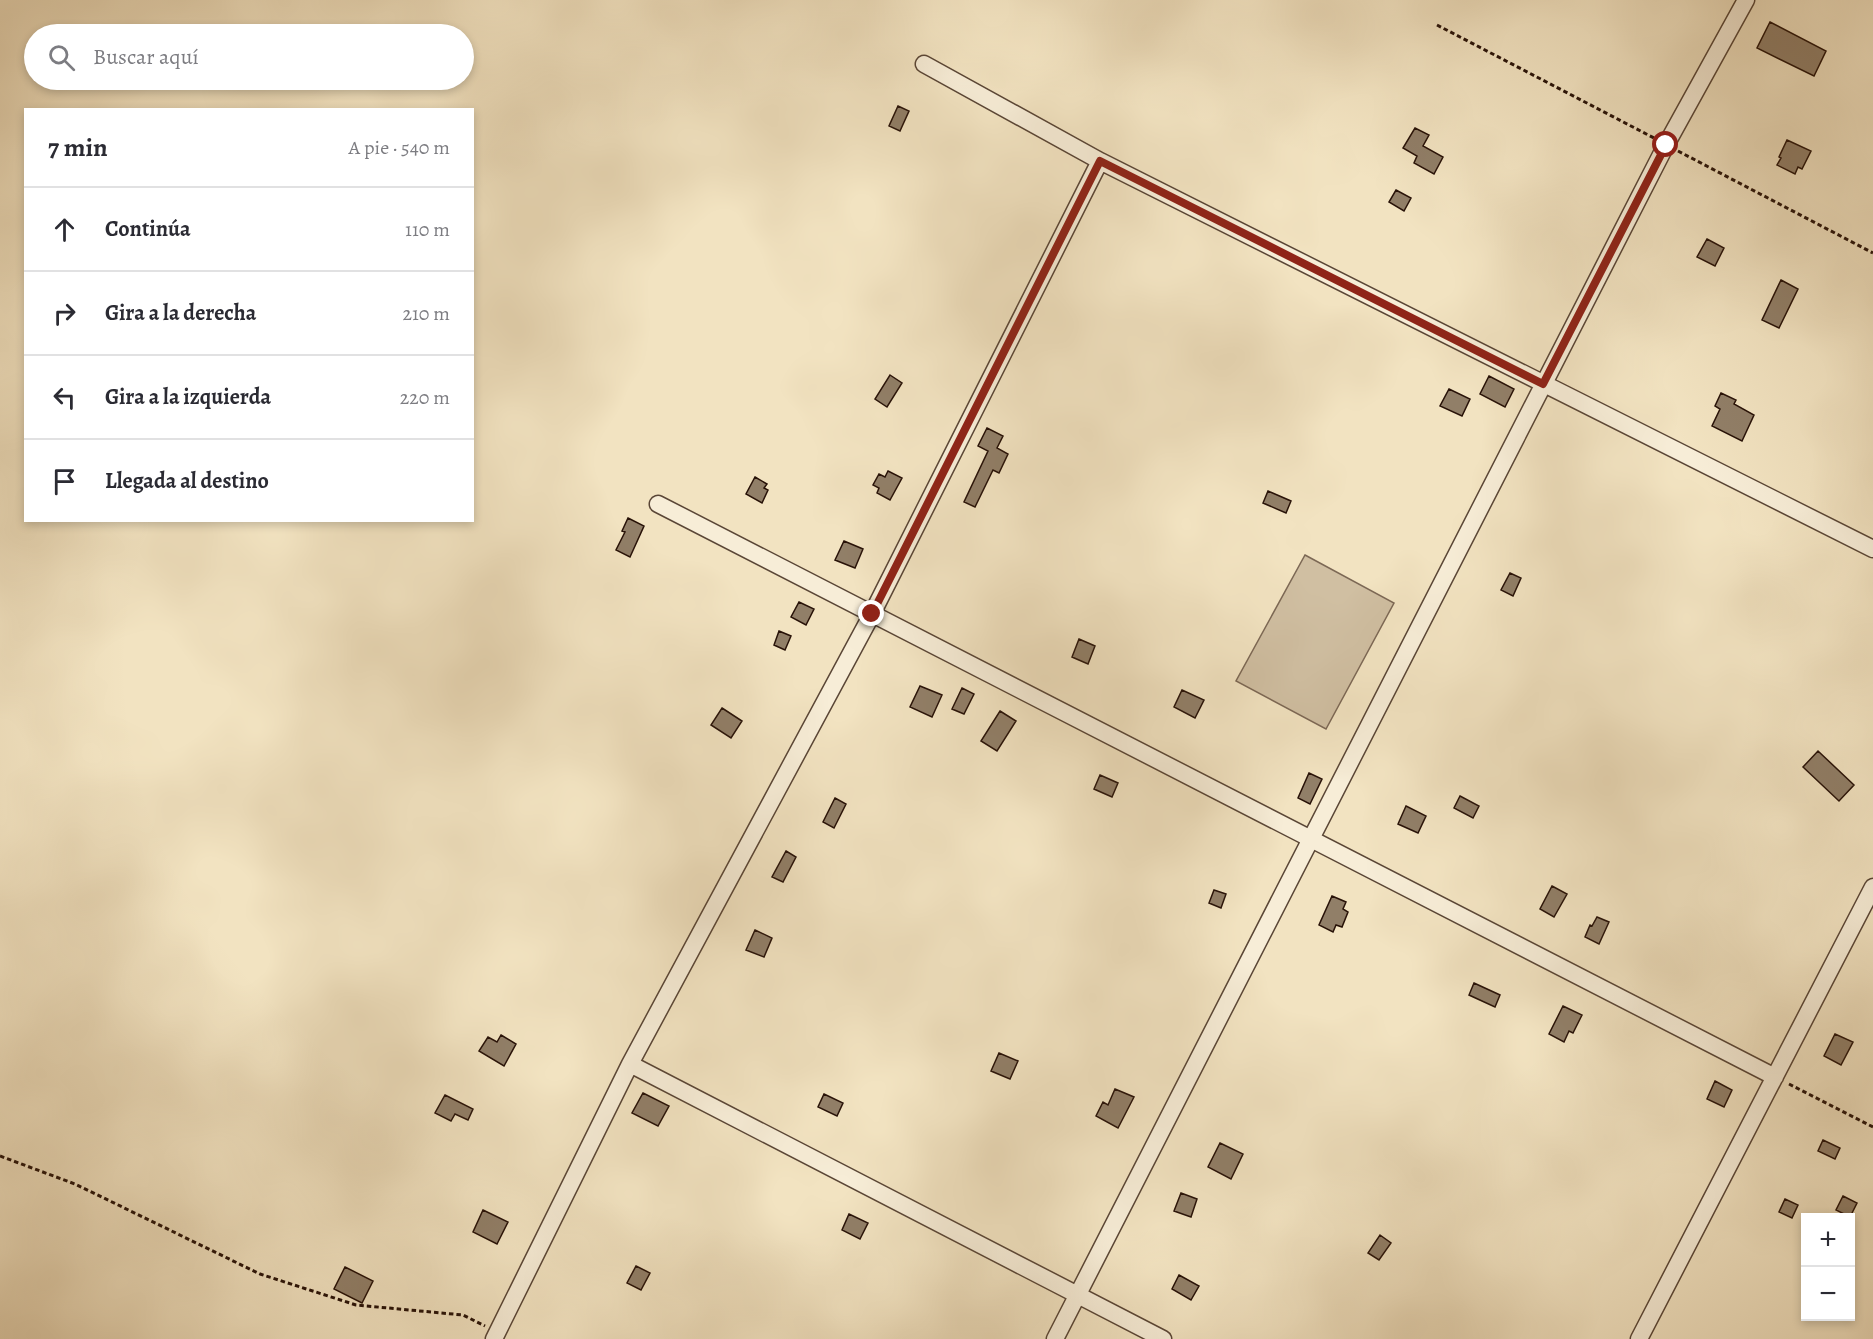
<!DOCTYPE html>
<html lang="es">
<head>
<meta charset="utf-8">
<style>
  :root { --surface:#fff; --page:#f2f2f3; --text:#2b2b33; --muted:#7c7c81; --line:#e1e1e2 }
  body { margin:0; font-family:Alegreya,serif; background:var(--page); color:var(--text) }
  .controls { position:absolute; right:18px; bottom:18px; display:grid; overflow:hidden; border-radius:0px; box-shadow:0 3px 9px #0003 }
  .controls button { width:54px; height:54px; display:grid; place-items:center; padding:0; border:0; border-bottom:2px solid var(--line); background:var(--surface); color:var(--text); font:30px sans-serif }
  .stop { position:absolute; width:18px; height:18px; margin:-14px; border:4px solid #8f2418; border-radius:50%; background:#fff }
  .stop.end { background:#8f2418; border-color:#fff; box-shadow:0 2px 6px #0008 }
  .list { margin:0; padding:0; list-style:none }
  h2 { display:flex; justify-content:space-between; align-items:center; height:78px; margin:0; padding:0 24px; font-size:26px }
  h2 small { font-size:20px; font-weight:400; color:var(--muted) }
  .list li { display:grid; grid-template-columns:39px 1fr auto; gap:18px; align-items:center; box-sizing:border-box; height:84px; padding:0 24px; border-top:2px solid var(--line) }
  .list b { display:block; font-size:22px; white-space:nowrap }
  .list em { font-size:20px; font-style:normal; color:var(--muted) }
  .icon { flex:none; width:33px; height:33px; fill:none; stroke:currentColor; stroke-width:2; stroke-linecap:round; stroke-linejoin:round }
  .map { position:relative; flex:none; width:1873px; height:1339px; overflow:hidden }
  .search { position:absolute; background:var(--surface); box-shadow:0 3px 9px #0003; left:24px; top:24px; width:450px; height:66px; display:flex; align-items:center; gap:15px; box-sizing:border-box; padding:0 21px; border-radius:33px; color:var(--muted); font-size:22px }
  .panel { position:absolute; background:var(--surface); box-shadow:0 3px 9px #0003; left:24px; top:108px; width:450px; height:414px; border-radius:0px }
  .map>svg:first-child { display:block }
</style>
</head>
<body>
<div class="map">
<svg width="1873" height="1339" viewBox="0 0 1873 1339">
  <rect width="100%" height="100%" fill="#f2e3c1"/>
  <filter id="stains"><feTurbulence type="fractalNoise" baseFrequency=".00333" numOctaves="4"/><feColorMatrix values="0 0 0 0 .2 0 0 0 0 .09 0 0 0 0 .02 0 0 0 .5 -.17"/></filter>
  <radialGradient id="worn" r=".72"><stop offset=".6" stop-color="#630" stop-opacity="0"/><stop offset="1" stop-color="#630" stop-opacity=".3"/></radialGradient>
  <path fill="#d0bfa2" stroke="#7c6855" stroke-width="1.5" d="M1305 555 1394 603 1326 729 1236 681Z"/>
  <path fill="#917f68" stroke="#281208" stroke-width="1.5" d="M1770 22 1826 51 1814 76 1757 48Z
    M898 106 909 111 900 131 889 126Z
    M1415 128 1429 135 1423 146 1443 157 1434 174 1414 163 1417 156 1403 148Z
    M1787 140 1811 151 1802 169 1798 167 1795 174 1777 165 1781 158 1779 157Z
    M1396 190 1411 198 1404 211 1389 202Z
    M1707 239 1724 248 1715 266 1697 257Z
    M1781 280 1798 289 1779 328 1762 320Z
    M890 375 902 383 887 407 875 399Z
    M1489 376 1514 389 1505 407 1480 394Z
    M1449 389 1470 399 1462 416 1440 406Z
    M1721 393 1736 400 1734 404 1754 415 1742 441 1712 426 1720 409 1715 406Z
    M987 428 1003 436 997 448 1008 454 999 473 993 470 975 507 964 502 988 451 978 446Z
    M888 471 902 478 890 500 877 493 879 488 873 485 879 474 885 477Z
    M755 477 767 484 764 488 768 490 762 503 746 494Z
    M1268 491 1291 501 1286 513 1263 503Z
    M628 518 644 526 630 557 616 550 625 532 622 531Z
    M844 541 863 549 855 568 835 560Z
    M1510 573 1521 578 1513 596 1501 590Z
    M799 602 814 609 806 625 791 617Z
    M779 631 791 636 785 650 774 645Z
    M1079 639 1095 646 1088 664 1072 657Z
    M920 686 942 695 932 717 910 707Z
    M962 688 974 694 964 714 952 709Z
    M1182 690 1204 700 1195 718 1174 707Z
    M722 708 742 721 731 738 711 725Z
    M1000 711 1016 721 997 751 981 741Z
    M1818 751 1854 785 1839 801 1803 767Z
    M1309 773 1322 779 1310 804 1298 798Z
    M1100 775 1118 783 1112 797 1094 789Z
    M1460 796 1479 806 1473 818 1454 808Z
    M835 798 846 804 834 828 823 822Z
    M1406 806 1426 816 1418 833 1398 824Z
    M786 851 796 857 783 882 772 877Z
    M1552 886 1567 894 1554 917 1540 909Z
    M1214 890 1226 894 1221 908 1209 903Z
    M1332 896 1346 902 1343 909 1348 912 1342 927 1336 925 1333 932 1319 925Z
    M1597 917 1609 922 1599 944 1585 937 1590 925 1592 926Z
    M755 930 772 938 764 957 746 950Z
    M1474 983 1500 995 1495 1007 1469 995Z
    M1563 1006 1582 1015 1573 1033 1569 1031 1564 1042 1549 1034Z
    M1835 1034 1853 1042 1841 1065 1824 1056Z
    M501 1035 516 1044 504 1066 479 1051 488 1037 497 1042Z
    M999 1053 1018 1061 1010 1079 991 1071Z
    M1715 1081 1732 1090 1724 1107 1707 1099Z
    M1115 1089 1134 1097 1118 1128 1096 1116 1103 1102 1108 1105Z
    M643 1093 669 1106 658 1126 632 1113Z
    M824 1094 843 1103 837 1116 818 1107Z
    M445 1095 473 1109 468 1120 455 1114 451 1121 435 1113Z
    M1823 1140 1840 1148 1835 1159 1818 1151Z
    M1220 1143 1243 1154 1231 1179 1208 1167Z
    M1181 1193 1197 1199 1191 1217 1174 1211Z
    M1843 1196 1857 1203 1850 1217 1836 1210Z
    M1785 1199 1798 1205 1792 1218 1779 1212Z
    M483 1210 508 1222 497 1244 473 1232Z
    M849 1214 868 1223 860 1239 842 1230Z
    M1380 1235 1391 1243 1379 1260 1368 1253Z
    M636 1266 650 1273 641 1290 627 1283Z
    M345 1267 373 1281 362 1303 334 1289Z
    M1179 1275 1199 1286 1191 1300 1172 1289Z"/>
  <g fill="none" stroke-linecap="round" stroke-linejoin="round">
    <g stroke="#5a4636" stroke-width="19">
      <path id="minor" d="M924 64 1100 161 1873 549
        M658 504 1775 1077
        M630 1064 1163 1339
        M494 1339 630 1064 872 614 1100 161
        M1055 1339 1666 145 1746 0
        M1639 1339 1873 887"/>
    </g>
    <path stroke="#281208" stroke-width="3" stroke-dasharray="4.5 3" stroke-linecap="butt" d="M1437 25 1654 138
      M1678 151 1873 253
      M1789 1084 1873 1127
      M0 1156 75 1184 260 1274 356 1305 463 1315 485 1326"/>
    <use href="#minor" stroke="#f7edd7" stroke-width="16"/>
  </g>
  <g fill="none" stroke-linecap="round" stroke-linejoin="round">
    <path stroke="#8f2418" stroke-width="8" d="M872 614 1100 161 1543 384 1666 145"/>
  </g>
  <rect width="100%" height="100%" filter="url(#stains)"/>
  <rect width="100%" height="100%" fill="url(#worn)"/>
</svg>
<div class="controls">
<button>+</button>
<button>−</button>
</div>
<div class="stop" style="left:1666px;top:145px"></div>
<div class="stop end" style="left:872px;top:614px"></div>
<div class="search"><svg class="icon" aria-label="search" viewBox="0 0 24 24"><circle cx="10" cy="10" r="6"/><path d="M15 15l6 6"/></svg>Buscar aquí</div>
<section class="panel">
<h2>7 min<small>A pie · 540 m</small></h2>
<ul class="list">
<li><svg class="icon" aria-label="ahead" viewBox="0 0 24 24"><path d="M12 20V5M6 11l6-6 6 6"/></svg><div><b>Continúa</b></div><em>110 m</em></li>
<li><svg class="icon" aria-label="right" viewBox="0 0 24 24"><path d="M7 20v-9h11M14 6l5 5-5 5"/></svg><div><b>Gira a la derecha</b></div><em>210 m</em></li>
<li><svg class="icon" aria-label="left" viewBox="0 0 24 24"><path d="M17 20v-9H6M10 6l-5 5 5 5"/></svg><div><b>Gira a la izquierda</b></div><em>220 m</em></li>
<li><svg class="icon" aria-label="arrive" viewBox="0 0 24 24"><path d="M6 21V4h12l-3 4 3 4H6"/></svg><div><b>Llegada al destino</b></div></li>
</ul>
</section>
</div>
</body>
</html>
